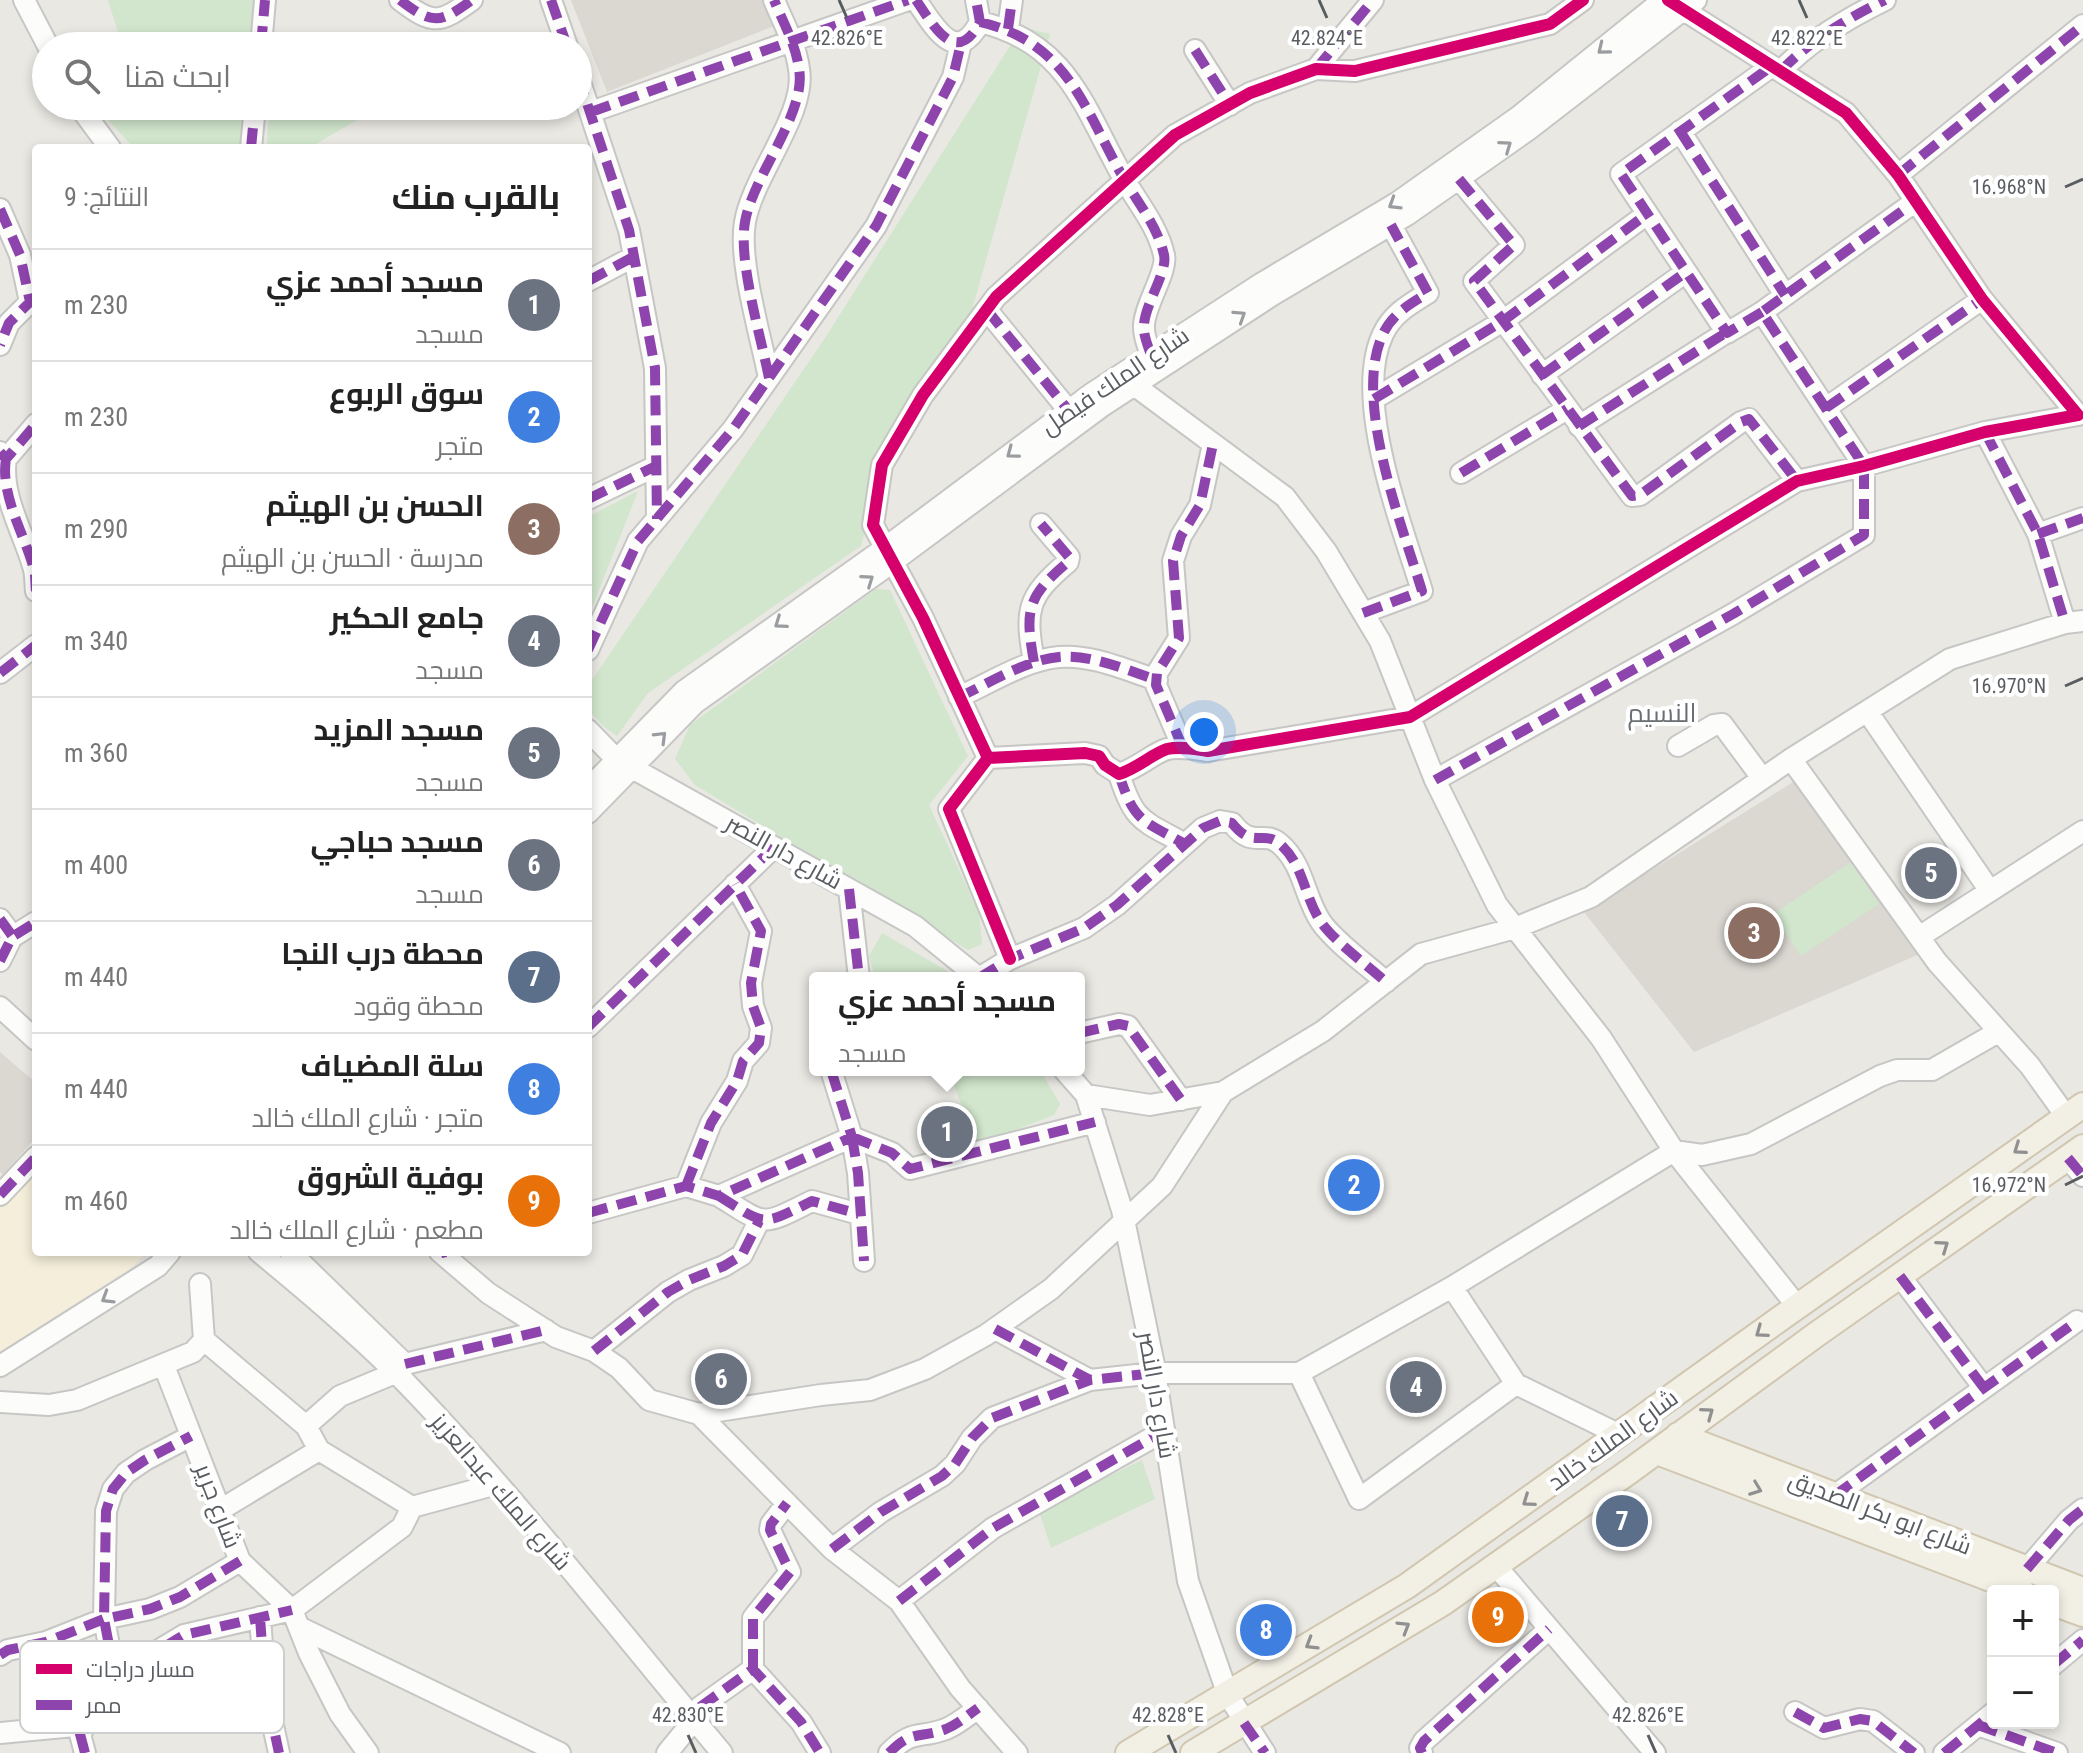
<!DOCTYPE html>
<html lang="ar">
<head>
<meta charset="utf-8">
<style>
  :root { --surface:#fff; --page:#f2f2f2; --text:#222; --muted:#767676; --line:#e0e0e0; --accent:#7c3aed }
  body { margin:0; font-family:"Roboto Condensed",Cairo,sans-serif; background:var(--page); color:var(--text); direction:rtl }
  .controls { position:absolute; right:24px; bottom:24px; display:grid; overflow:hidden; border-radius:8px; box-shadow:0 4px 12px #0003 }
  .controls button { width:72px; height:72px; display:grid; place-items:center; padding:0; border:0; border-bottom:2px solid var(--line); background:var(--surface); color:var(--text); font:40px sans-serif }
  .you { position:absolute; left:1204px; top:732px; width:28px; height:28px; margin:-20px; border:6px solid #fff; border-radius:50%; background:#1a73e8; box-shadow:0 0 0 12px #1a73e833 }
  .badge { display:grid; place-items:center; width:52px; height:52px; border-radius:50%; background:var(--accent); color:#fff; font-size:26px; font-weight:700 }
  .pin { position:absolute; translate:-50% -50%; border:4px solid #fff; box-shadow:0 2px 8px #0006 }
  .popup { position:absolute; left:809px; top:972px; width:276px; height:104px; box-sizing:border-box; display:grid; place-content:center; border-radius:8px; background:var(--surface); filter:drop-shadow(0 2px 6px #0005); font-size:26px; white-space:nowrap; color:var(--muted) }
  .popup b { font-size:30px; color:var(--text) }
  .popup::after { content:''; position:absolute; left:50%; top:100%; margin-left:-16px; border:16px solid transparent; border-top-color:var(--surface) }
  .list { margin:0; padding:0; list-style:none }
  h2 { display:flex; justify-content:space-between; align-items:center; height:104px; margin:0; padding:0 32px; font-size:34px }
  h2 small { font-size:26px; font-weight:400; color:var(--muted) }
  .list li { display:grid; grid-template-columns:52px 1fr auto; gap:24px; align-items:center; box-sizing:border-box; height:112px; padding:0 32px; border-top:2px solid var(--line) }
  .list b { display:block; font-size:30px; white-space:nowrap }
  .list p { margin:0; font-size:26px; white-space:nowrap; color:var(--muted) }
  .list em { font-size:26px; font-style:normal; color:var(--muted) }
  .icon { flex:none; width:44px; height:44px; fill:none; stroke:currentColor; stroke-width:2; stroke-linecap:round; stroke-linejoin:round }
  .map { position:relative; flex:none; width:2083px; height:1753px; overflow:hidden; direction:ltr }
  .search { position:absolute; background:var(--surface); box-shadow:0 4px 12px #0003; left:32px; top:32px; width:560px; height:88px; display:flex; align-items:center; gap:20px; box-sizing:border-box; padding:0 28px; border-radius:44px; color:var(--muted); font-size:30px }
  .panel { position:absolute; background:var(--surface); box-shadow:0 4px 12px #0003; left:32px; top:144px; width:560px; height:1112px; border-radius:8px; direction:rtl }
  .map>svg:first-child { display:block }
</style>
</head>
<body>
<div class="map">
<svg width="2083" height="1753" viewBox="0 0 2083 1753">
  <rect width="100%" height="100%" fill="#e9e8e3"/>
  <path fill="#f5eeda" d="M36 1146V1252H147L132 1267 0 1352V1186Z"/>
  <path fill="#dbd8d2" d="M571 0H764L774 26 607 92Z
    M1798 779 1922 953 1694 1052 1584 912Z
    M0 1052 36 1083V1137L3 1175 0 1172Z"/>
  <path fill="#d1e6cd" d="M108 0H259L255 46H122Z
    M1022 27 1050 34 971 313 882 465 861 546 648 693 617 736 603 726 588 709V686L825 338Z
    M249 106 245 148H134L96 107Z
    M269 106H369L371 112 309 148H267Z
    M638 491 588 618V517Z
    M876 589 890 590 968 756 929 805 979 913 982 944 968 950 695 785 675 759 690 725Z
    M1851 862 1879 904 1801 956 1773 914Z
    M882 933 954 975 957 978H875L869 956Z
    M948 1070H1040L1060 1104 1054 1115 977 1145Z
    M1142 1460 1155 1499 1051 1548 1039 1511Z"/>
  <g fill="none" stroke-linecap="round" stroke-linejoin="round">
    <g stroke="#c6c6c5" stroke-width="24">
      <path id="minor" d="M24 0 48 46
        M400 0C433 25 439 24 472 0
        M551 0 567 46
        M916 0C933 25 956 68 980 22L976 0
        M980 22C1069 43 1084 109 1124 179 1138 203 1158 227 1164 255 1168 271 1145 304 1144 325 1143 335 1148 346 1151 355
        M1008 29 1012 0
        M261 46 265 0
        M1195 50 1230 105
        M1316 69 1373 0
        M1781 71C1809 41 1848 18 1885 0
        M578 76 629 230 655 368 657 519
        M79 106 110 148
        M591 112 908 0
        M1680 131 1785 295
        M251 148 255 106
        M1898 175 2083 25
        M1459 179 1514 245 1474 281 1632 496 1640 495 1741 422 1749 419 1797 481
        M0 209 20 255 30 302 9 323 0 345
        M588 281 633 257
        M987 310 1069 411
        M1762 312 1727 333 1621 174 1772 66
        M1542 375 1686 272
        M769 378C761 337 738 261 745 222 753 175 807 113 799 69 796 45 783 22 774 0
        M1134 385 1285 497 1326 551 1380 641 1435 780 1497 905 1601 1038 1674 1151 1797 1306
        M1374 399 1503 321 1647 214
        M1826 408 1982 299
        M1579 426 1727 332
        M1985 432 2038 534 2065 623
        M0 452 6 459 36 424
        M6 459C0 494 24 534 33 566 36 574 35 583 36 591
        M1461 473 1567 409
        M588 499 656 466
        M2038 534 2083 518
        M1363 613 1422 591C1402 525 1352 399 1383 334 1392 314 1410 304 1428 293L1391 225
        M588 650 638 541 733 429 876 226 953 77 961 43
        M1034 662C1025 611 1026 597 1068 562L1069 557 1041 524
        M0 673 36 645
        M959 697C990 683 1025 660 1059 657 1091 654 1126 670 1157 680
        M1867 711 1990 891
        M588 730 616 759 915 926 979 978 1010 959 1084 928 1117 905 1203 828 1220 821 1232 823C1253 850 1263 829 1280 844 1304 865 1304 897 1321 922 1334 941 1367 965 1386 982
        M1678 746 1714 725 1722 724 1762 778
        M1183 748 1156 685 1157 673 1179 638 1173 561 1181 536 1200 505 1213 444
        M988 758 1085 753 1099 756 1105 765 1119 774C1138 768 1152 754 1167 749 1180 746 1195 749 1208 751L1410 717 1797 481 1864 466 1985 432 2078 415 1982 299 1898 175 1846 113 1668 0
        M1791 759 1937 962 2030 1066 2066 1116
        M1119 774C1134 822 1142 820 1183 843
        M1435 780 1733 614 1864 535V466L1762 312 1916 201
        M588 789 684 691 878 553 1091 394 1262 283 1398 202 1518 117 1663 0
        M588 813 695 703 887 566 1101 407 1271 296 1407 215 1528 130 1696 0
        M849 889 859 978
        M0 919 13 937
        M1919 937 2083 831
        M1010 959 949 809 988 758 923 618 873 525 882 465 923 395 996 297 1175 135 1250 93 1316 69 1355 71 1550 24 1583 0
        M0 961 12 937 36 922
        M0 1007 36 1040
        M588 1027 774 847
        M1079 1033 1119 1024 1128 1026 1181 1100
        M1064 1070 1086 1095 1122 1210 1153 1360 1188 1581 1228 1695 1265 1753
        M1086 1095 1150 1105 1223 1092 1323 1031 1421 954 1515 928 1591 897 1791 759 1950 659 2065 623 2083 621
        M852 1137 892 1153 910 1169 1095 1122
        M852 1137 858 1173 864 1261
        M2068 1158 2083 1176
        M686 1186 711 1123 737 1081 743 1061 759 1043 761 1028 753 1006 751 983 761 931 735 884
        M0 1195 36 1157
        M719 1196C767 1226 760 1227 812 1201L859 1214
        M588 1213 686 1186 719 1196 852 1137 831 1070
        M259 1252C309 1293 360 1336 405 1382 517 1498 618 1629 722 1753
        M290 1252 406 1365
        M440 1252 488 1293 556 1337 594 1351 619 1368 649 1400 699 1414 821 1395 870 1390 925 1369 986 1335 1051 1289 1162 1186 1223 1092
        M1900 1276 1984 1388
        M1452 1287 1674 1151 1702 1155 1751 1144 1880 1076 1897 1070H1932L1998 1032
        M995 1329 1090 1380 1155 1373H1299
        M204 1340 306 1426 319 1450
        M594 1351 668 1292 689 1280 724 1266 742 1255 759 1221
        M405 1364 546 1330
        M0 1366 158 1266 170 1252
        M164 1366 240 1561 292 1610 309 1653 340 1714 368 1753
        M1516 1384 1359 1499 1299 1373 1452 1287 1516 1384 1620 1435
        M0 1402 49 1405 77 1400 193 1352 204 1340 200 1284
        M699 1414 832 1549 899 1601 960 1688 1017 1753
        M306 1426 340 1396 395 1373
        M1834 1496 2077 1321
        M220 1510 319 1450 412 1507 497 1484
        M832 1549 881 1512 942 1476 955 1464 972 1438 992 1418 1090 1380
        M1496 1566 1655 1753
        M2027 1569 2069 1520 2083 1509
        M899 1601 993 1528 1164 1431
        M260 1617 265 1688 279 1753
        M299 1627 560 1753
        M0 1655 8 1650 46 1642 104 1619 150 1609 180 1597 240 1561
        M2053 1665 2083 1640
        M753 1669V1618L790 1572 770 1530 771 1524 787 1503
        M110 1671 144 1659 184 1635 292 1610 402 1527 412 1507
        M700 1707 753 1669 801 1722 820 1753
        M1795 1712 1824 1728 1860 1719 1873 1721 1914 1753
        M1978 1725 2057 1753
        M0 1733 85 1725
        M85 1753 80 1734 102 1700 108 1685 112 1661 104 1619 106 1511 113 1489 126 1473 145 1460 191 1436
        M667 1753 694 1720
        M889 1753C912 1729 919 1739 946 1729 958 1724 967 1716 978 1708
        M1422 1753 1420 1748 1424 1741 1549 1629
        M1944 1753 1993 1713"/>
    </g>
    <g stroke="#d1c7b0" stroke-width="28">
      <path id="major" d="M1678 1435 2083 1590
        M1657 1452 2022 1591
        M2053 1603 2083 1614
        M1128 1753 1407 1586 1781 1318 2083 1105
        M1193 1753 1443 1603 1630 1471 1817 1334 2083 1147"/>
    </g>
    <use href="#minor" stroke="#fcfcfb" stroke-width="20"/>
    <use href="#major" stroke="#f2efe5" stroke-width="24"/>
    <path stroke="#8e44ad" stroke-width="10" stroke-dasharray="20 10" stroke-linecap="butt" d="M400 0C433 25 439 24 472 0
      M551 0 567 46
      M916 0C933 25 956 68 980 22L976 0
      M980 22C1069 43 1084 109 1124 179 1138 203 1158 227 1164 255 1168 271 1145 304 1144 325 1143 335 1148 346 1151 355
      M1008 29 1012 0
      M261 46 265 0
      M1195 50 1230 105
      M1316 69 1373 0
      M1781 71C1809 41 1848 18 1885 0
      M578 76 629 230 655 368 657 519
      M591 112 908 0
      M1680 131 1785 295
      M251 148 255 106
      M1898 175 2083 25
      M1459 179 1514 245 1474 281 1632 496 1640 495 1741 422 1749 419 1797 481
      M0 209 20 255 30 302 9 323 0 345
      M588 281 633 257
      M987 310 1069 411
      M1762 312 1727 333 1621 174 1772 66
      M1542 375 1686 272
      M769 378C761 337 738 261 745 222 753 175 807 113 799 69 796 45 783 22 774 0
      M1374 399 1503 321 1647 214
      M1826 408 1982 299
      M1579 426 1727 332
      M1985 432 2038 534 2065 623
      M0 452 6 459 36 424
      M6 459C0 494 24 534 33 566 36 574 35 583 36 591
      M1461 473 1567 409
      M588 499 656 466
      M2038 534 2083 518
      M1363 613 1422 591C1402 525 1352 399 1383 334 1392 314 1410 304 1428 293L1391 225
      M588 650 638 541 733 429 876 226 953 77 961 43
      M1034 662C1025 611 1026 597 1068 562L1069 557 1041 524
      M0 673 36 645
      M959 697C990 683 1025 660 1059 657 1091 654 1126 670 1157 680
      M1183 748 1156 685 1157 673 1179 638 1173 561 1181 536 1200 505 1213 444
      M1119 774C1134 822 1142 820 1183 843
      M1435 780 1733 614 1864 535V466L1762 312 1916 201
      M849 889 859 978
      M0 919 13 937
      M0 961 12 937 36 922
      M979 978 1010 959 1084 928 1117 905 1203 828 1220 821 1232 823C1253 850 1263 829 1280 844 1304 865 1304 897 1321 922 1334 941 1367 965 1386 982
      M588 1027 774 847
      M1079 1033 1119 1024 1128 1026 1181 1100
      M852 1137 892 1153 910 1169 1095 1122
      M852 1137 858 1173 864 1261
      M2068 1158 2083 1176
      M686 1186 711 1123 737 1081 743 1061 759 1043 761 1028 753 1006 751 983 761 931 735 884
      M0 1195 36 1157
      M719 1196C767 1226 760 1227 812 1201L859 1214
      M588 1213 686 1186 719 1196 852 1137 831 1070
      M441 1253 446 1252
      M1900 1276 1984 1388
      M995 1329 1090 1380 1155 1373
      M594 1351 668 1292 689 1280 724 1266 742 1255 759 1221
      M405 1364 546 1330
      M1834 1496 2077 1321
      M832 1549 881 1512 942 1476 955 1464 972 1438 992 1418 1090 1380
      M2027 1569 2069 1520 2083 1509
      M899 1601 993 1528 1164 1431
      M260 1617 265 1688 279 1753
      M0 1655 8 1650 46 1642 104 1619 150 1609 180 1597 240 1561
      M2053 1665 2083 1640
      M753 1669V1618L790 1572 770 1530 771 1524 787 1503
      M110 1671 144 1659 184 1635 292 1610
      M700 1707 753 1669 801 1722 820 1753
      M1795 1712 1824 1728 1860 1719 1873 1721 1914 1753
      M1244 1723 1265 1753
      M1978 1725 2057 1753
      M85 1753 80 1734 102 1700 108 1685 112 1661 104 1619 106 1511 113 1489 126 1473 145 1460 191 1436
      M889 1753C912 1729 919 1739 946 1729 958 1724 967 1716 978 1708
      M1422 1753 1420 1748 1424 1741 1549 1629
      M1944 1753 1993 1713"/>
    <g stroke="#fff" stroke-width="17">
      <path id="cycleway" d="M988 758 1085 753 1099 756 1105 765 1119 774C1138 768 1152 754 1167 749 1180 746 1195 749 1208 751L1410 717 1797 481 1864 466 1985 432 2078 415 1982 299 1898 175 1846 113 1668 0
        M1010 959 949 809 988 758 923 618 873 525 882 465 923 395 996 297 1175 135 1250 93 1316 69 1355 71 1550 24 1583 0"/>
    </g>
    <use href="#cycleway" stroke="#d6006c" stroke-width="12"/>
  </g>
  <defs><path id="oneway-chevron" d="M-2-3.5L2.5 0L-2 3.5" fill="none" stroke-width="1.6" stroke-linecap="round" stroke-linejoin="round" transform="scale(2)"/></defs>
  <g stroke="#9a9d9f">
    <use href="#oneway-chevron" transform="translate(1603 49) rotate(141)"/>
    <use href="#oneway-chevron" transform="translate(1506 146) rotate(-35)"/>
    <use href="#oneway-chevron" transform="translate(1394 204) rotate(148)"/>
    <use href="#oneway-chevron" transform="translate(1240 316) rotate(-33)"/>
    <use href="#oneway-chevron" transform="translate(1012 453) rotate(143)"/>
    <use href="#oneway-chevron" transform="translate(868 580) rotate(-35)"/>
    <use href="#oneway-chevron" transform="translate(780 623) rotate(145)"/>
    <use href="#oneway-chevron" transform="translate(661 737) rotate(-45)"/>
    <use href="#oneway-chevron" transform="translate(107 1298) rotate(148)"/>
  </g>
  <g stroke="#8f908f">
    <use href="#oneway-chevron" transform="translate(2019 1149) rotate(145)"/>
    <use href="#oneway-chevron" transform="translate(1943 1246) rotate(-35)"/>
    <use href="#oneway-chevron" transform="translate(1761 1332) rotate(144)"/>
    <use href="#oneway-chevron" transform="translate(1708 1413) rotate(-36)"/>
    <use href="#oneway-chevron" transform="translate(1756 1489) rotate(21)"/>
    <use href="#oneway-chevron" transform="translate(1528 1501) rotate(145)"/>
    <use href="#oneway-chevron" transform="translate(1404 1627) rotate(-31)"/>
    <use href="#oneway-chevron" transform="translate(1311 1644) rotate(149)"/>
  </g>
  <path fill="none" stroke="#595d61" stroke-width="3" d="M839 0 847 18M1319 0 1327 18M1799 0 1807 18M2065 187 2083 179M2065 686 2083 678M2065 1185 2083 1176M688 1735 696 1753M1168 1735 1176 1753M1648 1735 1656 1753"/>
  <g text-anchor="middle" stroke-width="8" stroke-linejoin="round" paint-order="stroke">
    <g font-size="24" fill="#595d61" stroke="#fff">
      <text transform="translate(1115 381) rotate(-34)" y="8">شارع الملك فيصل</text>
      <text transform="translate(784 852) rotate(29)" y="8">شارع دار النصر</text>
      <text transform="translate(1157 1395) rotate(80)" y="8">شارع دار النصر</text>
      <text transform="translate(1613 1440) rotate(-36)" y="8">شارع الملك خالد</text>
      <text transform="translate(501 1492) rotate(49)" y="8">شارع الملك عبدالعزيز</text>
      <text transform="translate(218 1506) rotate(69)" y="8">شارع جرير</text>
      <text transform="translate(1880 1513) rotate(21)" y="8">شارع ابو بكر الصديق</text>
    </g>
    <g font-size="26" fill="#696f73" stroke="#fff">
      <text x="1662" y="722">النسيم</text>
    </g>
  </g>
  <rect x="20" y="1641" width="264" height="92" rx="12" fill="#fff" stroke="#cdced0" stroke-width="2"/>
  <rect x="36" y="1664" width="36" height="10" fill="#d6006c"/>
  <rect x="36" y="1700" width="36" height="10" fill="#8e44ad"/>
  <g font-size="22" fill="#595d61">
    <text x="86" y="1677">مسار دراجات</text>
    <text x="86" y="1713">ممر</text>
  </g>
  <g font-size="20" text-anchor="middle" fill="#595d61" stroke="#fff" stroke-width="8" stroke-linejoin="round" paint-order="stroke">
    <text x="847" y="45">42.826°E</text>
    <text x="1327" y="45">42.824°E</text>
    <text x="1807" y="45">42.822°E</text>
    <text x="2009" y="194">16.968°N</text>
    <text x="2009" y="693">16.970°N</text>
    <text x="2009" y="1192">16.972°N</text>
    <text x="688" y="1722">42.830°E</text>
    <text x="1168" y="1722">42.828°E</text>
    <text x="1648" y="1722">42.826°E</text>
  </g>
</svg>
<div class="controls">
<button>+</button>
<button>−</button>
</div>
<div class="you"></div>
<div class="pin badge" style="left:947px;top:1132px;background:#6b7280">1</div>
<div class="popup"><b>مسجد أحمد عزي</b>مسجد</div>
<div class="pin badge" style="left:1354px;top:1185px;background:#3f7fe0">2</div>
<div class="pin badge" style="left:1754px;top:933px;background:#8d6e63">3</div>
<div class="pin badge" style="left:1416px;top:1387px;background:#6b7280">4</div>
<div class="pin badge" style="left:1931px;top:873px;background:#6b7280">5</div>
<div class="pin badge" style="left:721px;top:1379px;background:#6b7280">6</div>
<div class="pin badge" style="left:1622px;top:1521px;background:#5c6f8a">7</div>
<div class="pin badge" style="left:1266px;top:1630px;background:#3f7fe0">8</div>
<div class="pin badge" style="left:1498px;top:1617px;background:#e8710a">9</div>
<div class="search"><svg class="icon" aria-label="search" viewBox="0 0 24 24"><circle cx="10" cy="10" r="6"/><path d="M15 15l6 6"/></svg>ابحث هنا</div>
<section class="panel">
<h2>بالقرب منك<small>النتائج: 9</small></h2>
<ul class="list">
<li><span class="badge" style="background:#6b7280">1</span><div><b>مسجد أحمد عزي</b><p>مسجد</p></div><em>230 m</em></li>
<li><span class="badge" style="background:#3f7fe0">2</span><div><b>سوق الربوع</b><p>متجر</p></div><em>230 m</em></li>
<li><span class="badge" style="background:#8d6e63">3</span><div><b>الحسن بن الهيثم</b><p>مدرسة · الحسن بن الهيثم</p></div><em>290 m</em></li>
<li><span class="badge" style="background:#6b7280">4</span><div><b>جامع الحكير</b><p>مسجد</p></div><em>340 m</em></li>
<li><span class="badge" style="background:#6b7280">5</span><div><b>مسجد المزيد</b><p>مسجد</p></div><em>360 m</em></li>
<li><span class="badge" style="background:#6b7280">6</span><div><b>مسجد حباجي</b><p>مسجد</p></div><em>400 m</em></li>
<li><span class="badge" style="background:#5c6f8a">7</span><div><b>محطة درب النجا</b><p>محطة وقود</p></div><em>440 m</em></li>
<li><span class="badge" style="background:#3f7fe0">8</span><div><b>سلة المضياف</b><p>متجر · شارع الملك خالد</p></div><em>440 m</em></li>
<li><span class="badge" style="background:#e8710a">9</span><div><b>بوفية الشروق</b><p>مطعم · شارع الملك خالد</p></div><em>460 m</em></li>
</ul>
</section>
</div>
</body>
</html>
